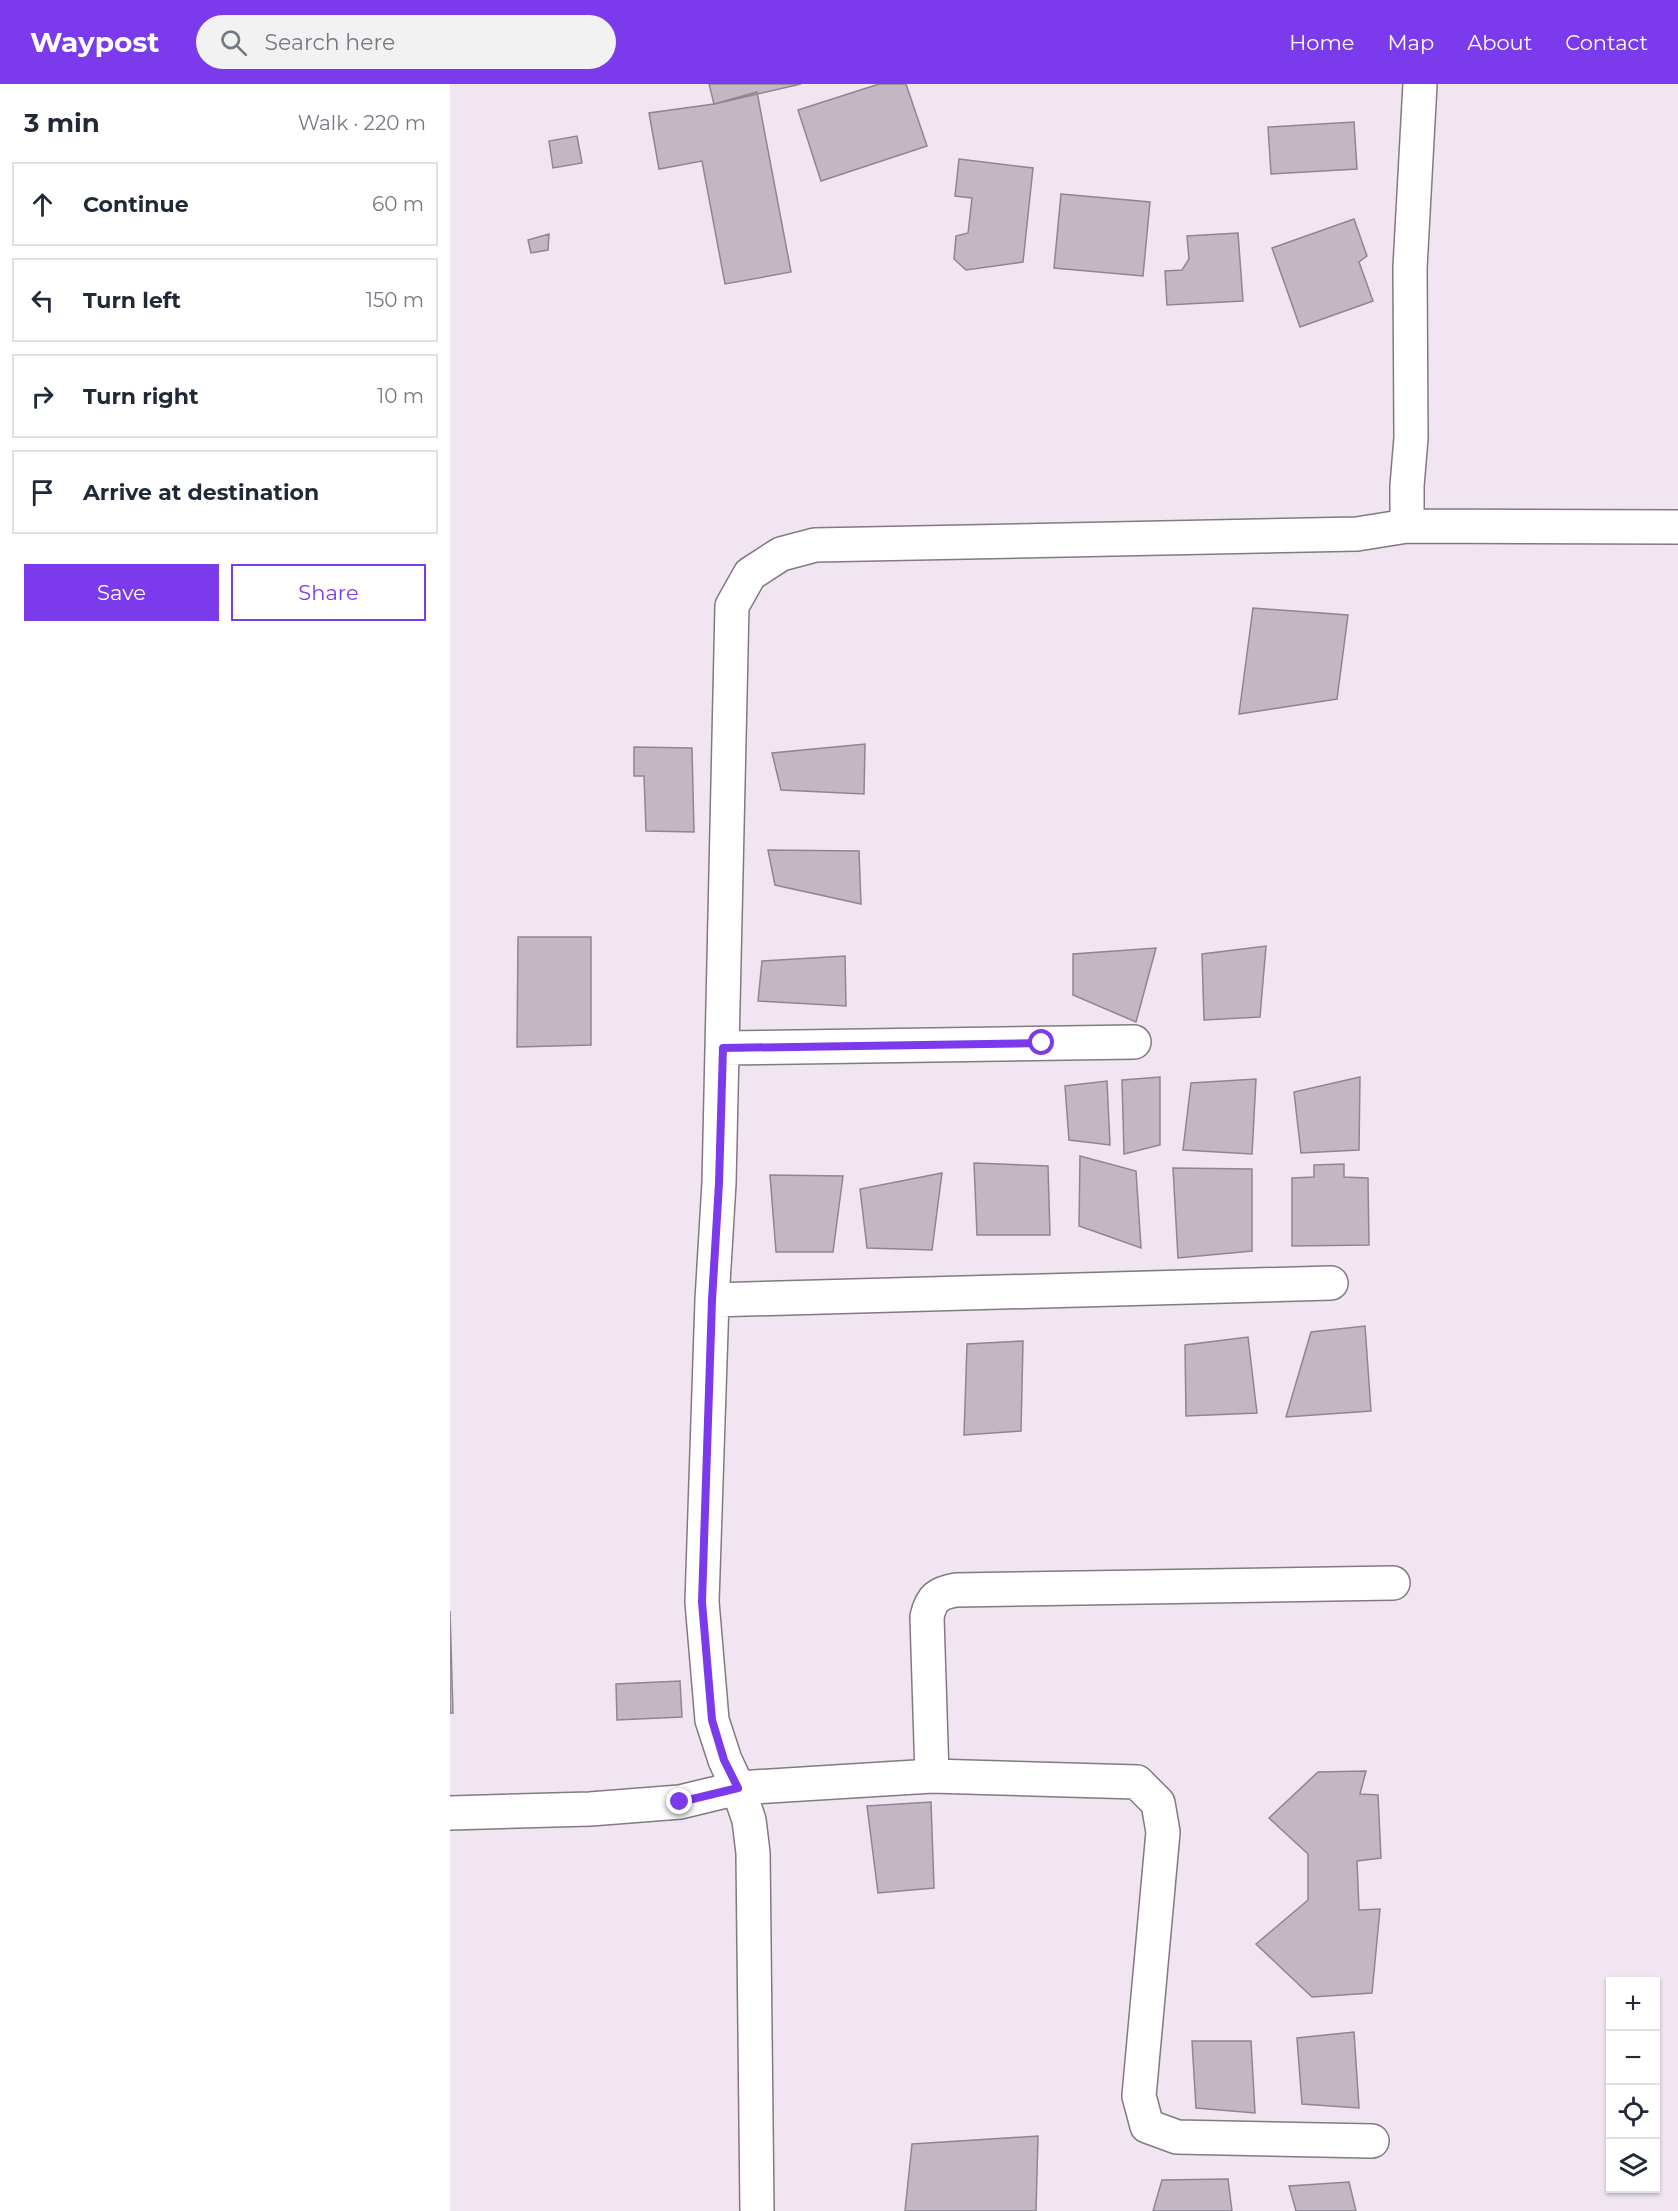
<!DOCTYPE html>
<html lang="en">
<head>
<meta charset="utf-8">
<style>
  :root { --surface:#fff; --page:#f2f2f3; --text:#1f2937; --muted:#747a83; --line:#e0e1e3; --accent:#7c3aed }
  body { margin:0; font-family:Montserrat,sans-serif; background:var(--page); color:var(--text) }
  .controls { position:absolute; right:18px; bottom:18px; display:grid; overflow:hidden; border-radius:0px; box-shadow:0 2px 4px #0004 }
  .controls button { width:54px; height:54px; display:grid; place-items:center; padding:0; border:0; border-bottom:2px solid var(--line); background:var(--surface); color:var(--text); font:30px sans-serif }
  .stop { position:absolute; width:18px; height:18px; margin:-14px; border:4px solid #7c3aed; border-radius:50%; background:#fff }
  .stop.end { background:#7c3aed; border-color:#fff; box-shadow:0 2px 6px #0008 }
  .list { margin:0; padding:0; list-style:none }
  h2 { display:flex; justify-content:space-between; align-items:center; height:78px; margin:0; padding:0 24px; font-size:26px }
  h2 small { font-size:20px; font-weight:400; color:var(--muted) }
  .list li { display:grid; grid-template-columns:39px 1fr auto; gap:18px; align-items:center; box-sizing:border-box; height:84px; margin:0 12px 12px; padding:0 12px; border:2px solid var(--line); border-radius:0px }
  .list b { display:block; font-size:22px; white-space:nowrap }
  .list em { font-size:20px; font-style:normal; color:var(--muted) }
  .actions { display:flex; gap:12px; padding:18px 24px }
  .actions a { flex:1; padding:14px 0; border:2px solid var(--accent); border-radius:0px; text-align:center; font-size:21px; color:var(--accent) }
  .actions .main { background:var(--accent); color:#fff }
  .icon { flex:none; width:33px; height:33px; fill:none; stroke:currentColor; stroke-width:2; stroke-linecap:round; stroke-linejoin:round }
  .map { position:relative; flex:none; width:1228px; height:2127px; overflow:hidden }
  header { display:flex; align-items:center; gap:36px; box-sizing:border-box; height:84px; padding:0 30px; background:var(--accent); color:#fff }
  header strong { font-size:28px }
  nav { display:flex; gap:33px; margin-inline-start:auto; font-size:21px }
  .search { width:420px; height:54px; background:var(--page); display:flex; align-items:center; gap:15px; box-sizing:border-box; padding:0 21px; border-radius:33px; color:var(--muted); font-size:22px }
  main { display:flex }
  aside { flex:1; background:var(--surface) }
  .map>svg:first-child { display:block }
</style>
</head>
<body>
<header>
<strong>Waypost</strong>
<div class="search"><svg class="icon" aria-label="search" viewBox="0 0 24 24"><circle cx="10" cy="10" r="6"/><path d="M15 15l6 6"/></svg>Search here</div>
<nav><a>Home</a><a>Map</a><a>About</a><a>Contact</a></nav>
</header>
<main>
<aside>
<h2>3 min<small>Walk · 220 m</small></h2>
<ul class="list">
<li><svg class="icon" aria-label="ahead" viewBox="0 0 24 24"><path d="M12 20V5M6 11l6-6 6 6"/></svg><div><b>Continue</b></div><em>60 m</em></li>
<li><svg class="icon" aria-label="left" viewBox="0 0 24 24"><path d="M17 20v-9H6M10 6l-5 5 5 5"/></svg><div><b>Turn left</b></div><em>150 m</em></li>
<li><svg class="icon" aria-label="right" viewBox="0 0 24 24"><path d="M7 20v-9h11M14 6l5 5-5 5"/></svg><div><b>Turn right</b></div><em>10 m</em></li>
<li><svg class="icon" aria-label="arrive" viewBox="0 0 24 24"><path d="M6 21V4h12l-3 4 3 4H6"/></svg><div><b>Arrive at destination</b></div></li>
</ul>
<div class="actions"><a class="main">Save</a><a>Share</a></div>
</aside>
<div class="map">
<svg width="1228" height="2127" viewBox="0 0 1228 2127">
  <rect width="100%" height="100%" fill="#f1e5f2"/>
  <path fill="#c3b7c4" stroke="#908591" stroke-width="1.5" d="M259 0H351L264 20Z
    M429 0H456L477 62 371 97 348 26Z
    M307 8 341 188 275 200 252 77 209 85 199 29 264 20Z
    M904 38 907 85 821 90 818 43Z
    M127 52 132 79 103 84 99 57Z
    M509 75 583 84 573 178 516 186 504 175 506 152 518 149 522 114 505 112Z
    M611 110 700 118 693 192 604 184Z
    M904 135 917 172 909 178 923 217 850 243 822 164Z
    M788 149 793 217 717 221 715 187 732 186 739 175 737 152Z
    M99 150 98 166 81 169 78 156Z
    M803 524 898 531 887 615 789 630Z
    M415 660 414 710 331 706 322 669Z
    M184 663 242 664 244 748 196 747 194 692H184Z
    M318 766 409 767 411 820 325 801Z
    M68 853H141V961L67 963Z
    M816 862 810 933 754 936 752 870Z
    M706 864 686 938 623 911V870Z
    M395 872 396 922 308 917 312 877Z
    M710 993V1061L674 1070 672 996Z
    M910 993 909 1066 851 1069 844 1008Z
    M806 995 802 1070 733 1066 741 999Z
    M657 997 660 1061 619 1056 615 1002Z
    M630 1072 686 1087 691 1164 629 1142Z
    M524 1079 598 1082 600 1151H527Z
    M894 1080V1093L918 1094 919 1161 842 1162V1094L864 1093V1081Z
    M723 1084 802 1085V1167L728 1174Z
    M492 1089 482 1166 417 1164 410 1105Z
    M320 1091 393 1092 383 1168H326Z
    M915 1242 921 1327 836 1333 861 1248Z
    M798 1253 807 1329 736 1332 735 1261Z
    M573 1257 571 1347 514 1351 517 1260Z
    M0 1527 3 1629H0Z
    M230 1597 232 1633 167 1636 166 1600Z
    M916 1687 910 1710 928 1711 931 1774 907 1777 909 1826 930 1825 922 1909 862 1913 806 1860 858 1816V1770L819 1734 868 1688Z
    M481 1718 484 1804 428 1809 417 1722Z
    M904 1948 909 2024 852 2020 847 1954Z
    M742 1957H801L805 2029 746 2024Z
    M588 2052 586 2127H455L462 2060Z
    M778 2095 782 2127H703L712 2096Z
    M899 2098 906 2127H846L839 2102Z"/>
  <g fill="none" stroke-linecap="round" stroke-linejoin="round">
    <g stroke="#837884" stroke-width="36">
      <path id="minor" d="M957 442V402L961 354 960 184 970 0
        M273 964 684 958
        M262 1216 881 1199
        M482 1692 477 1533C481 1514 488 1509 506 1506L943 1499
        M0 1729 140 1725 230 1718 288 1704 482 1692 687 1698 708 1719 713 1748 689 2012 697 2042 727 2053 922 2057
        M307 2127 303 1769 299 1736 288 1704 275 1676 262 1636 252 1518 262 1216 269 1099 282 522 300 490 331 470 365 461 907 450 957 442 1228 443"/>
    </g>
    <use href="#minor" stroke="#fff" stroke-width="33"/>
  </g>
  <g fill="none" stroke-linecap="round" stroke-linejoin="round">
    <path stroke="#7c3aed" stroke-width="8" d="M230 1718 288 1704 274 1676 262 1636 252 1518 262 1216 269 1099 273 964 592 959"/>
  </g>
</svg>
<div class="controls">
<button>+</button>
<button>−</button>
<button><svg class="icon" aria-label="locate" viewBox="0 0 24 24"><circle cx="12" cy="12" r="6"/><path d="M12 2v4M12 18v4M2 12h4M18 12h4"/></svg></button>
<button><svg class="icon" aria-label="layers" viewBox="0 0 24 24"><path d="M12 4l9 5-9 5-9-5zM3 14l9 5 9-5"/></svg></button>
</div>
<div class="stop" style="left:592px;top:959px"></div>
<div class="stop end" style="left:230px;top:1718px"></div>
</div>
</main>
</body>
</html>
